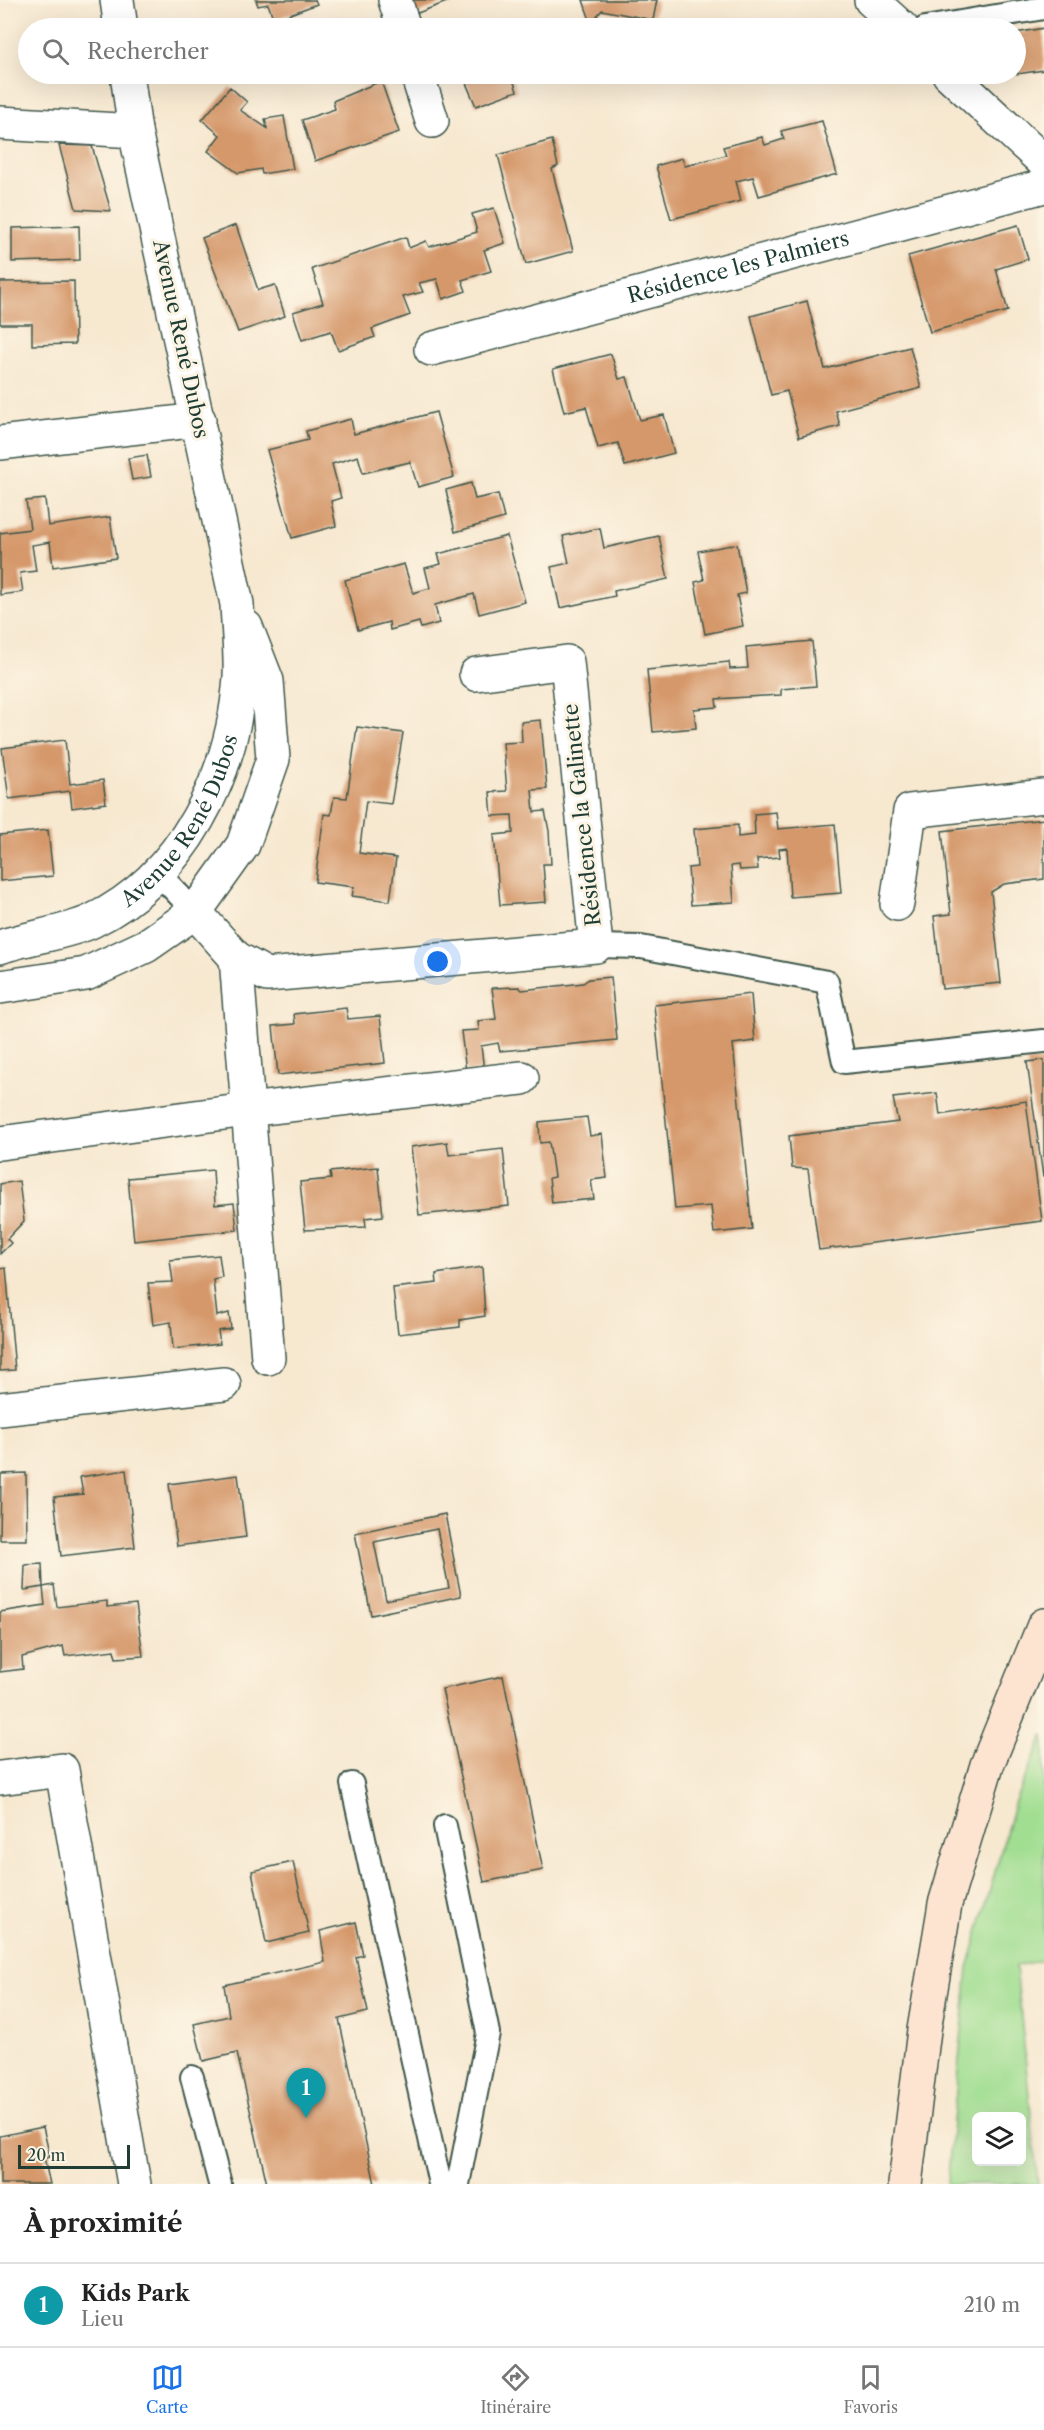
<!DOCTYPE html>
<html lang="fr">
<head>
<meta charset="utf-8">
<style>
  :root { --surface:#fff; --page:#f2f2f2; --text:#222; --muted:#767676; --line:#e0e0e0; --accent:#1a73e8 }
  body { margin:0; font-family:"Libre Caslon Text",serif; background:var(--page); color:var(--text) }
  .controls { position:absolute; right:18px; bottom:18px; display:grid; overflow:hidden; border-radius:9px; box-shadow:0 6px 24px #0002 }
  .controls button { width:54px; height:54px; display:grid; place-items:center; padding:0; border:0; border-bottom:2px solid var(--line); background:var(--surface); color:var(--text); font:30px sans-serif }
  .scale { position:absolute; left:18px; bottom:15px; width:112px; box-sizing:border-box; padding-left:6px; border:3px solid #1f3d34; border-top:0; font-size:16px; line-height:21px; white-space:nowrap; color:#1f3d34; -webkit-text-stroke:4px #fcf5e5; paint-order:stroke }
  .you { position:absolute; left:438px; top:962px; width:21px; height:21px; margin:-15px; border:4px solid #fff; border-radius:50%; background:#1a73e8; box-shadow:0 0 0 9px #1a73e833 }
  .badge { display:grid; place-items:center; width:39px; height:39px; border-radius:50%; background:var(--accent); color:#fff; font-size:20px; font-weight:700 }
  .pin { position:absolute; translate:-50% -50px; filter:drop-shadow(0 2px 3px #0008) }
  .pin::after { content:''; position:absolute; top:32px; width:21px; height:18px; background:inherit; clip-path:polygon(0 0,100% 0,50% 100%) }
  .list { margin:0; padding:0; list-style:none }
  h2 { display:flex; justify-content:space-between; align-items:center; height:78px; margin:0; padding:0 24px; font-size:26px }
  h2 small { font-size:20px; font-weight:400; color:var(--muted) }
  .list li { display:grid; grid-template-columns:39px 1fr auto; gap:18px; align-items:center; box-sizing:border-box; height:84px; padding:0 24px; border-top:2px solid var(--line) }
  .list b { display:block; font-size:22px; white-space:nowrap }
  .list p { margin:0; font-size:20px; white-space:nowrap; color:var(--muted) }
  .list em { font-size:20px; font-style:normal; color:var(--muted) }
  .icon { flex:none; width:33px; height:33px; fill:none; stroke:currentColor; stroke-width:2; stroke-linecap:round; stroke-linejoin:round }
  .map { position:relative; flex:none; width:1044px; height:2184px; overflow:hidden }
  .search { position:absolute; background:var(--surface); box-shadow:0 6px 24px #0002; left:18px; right:18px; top:18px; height:66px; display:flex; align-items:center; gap:15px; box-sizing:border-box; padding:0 21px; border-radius:33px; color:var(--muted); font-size:22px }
  .sheet { height:162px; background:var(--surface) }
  nav { display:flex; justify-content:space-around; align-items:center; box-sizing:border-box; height:84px; border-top:2px solid var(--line); background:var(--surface); font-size:16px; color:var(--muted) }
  nav a { display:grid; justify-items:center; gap:3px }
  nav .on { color:var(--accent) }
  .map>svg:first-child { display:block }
</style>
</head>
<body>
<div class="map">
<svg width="1044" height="2184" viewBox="0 0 1044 2184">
  <rect width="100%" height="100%" fill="#fcf5e5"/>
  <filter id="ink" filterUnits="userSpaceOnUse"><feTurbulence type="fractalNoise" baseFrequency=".0167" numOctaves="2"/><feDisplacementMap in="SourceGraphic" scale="12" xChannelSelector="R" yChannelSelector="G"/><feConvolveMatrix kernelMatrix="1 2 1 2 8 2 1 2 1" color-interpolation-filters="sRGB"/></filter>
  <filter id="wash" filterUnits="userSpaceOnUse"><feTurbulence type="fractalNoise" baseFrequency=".008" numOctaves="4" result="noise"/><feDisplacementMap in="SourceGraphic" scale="24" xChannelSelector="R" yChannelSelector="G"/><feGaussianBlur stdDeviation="1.35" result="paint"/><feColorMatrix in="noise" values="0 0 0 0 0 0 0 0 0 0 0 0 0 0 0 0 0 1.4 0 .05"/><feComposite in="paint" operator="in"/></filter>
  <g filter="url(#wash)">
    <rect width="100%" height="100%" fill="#f7e8d0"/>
    <path fill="#a1de92" stroke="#608e63" stroke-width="1.5" fill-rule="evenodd" d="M1044 1735V1960L1016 1966 1038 2184H947L968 1968 1015 1801ZM976 2116H1022V2162H976Z"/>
    <g id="blocks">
      <path fill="#d5986b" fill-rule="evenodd" d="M256 0H315L317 4 274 20 268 4 258 6Z
        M410 0H452L415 14Z
        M583 0H657L653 20 602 10 591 23Z
        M1044 28V70L1017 74 1016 33Z
        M436 74H462L439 82Z
        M462 74H511L517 91 476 106Z
        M381 81 399 132 315 161 302 120 335 109 333 101Z
        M230 87 247 102 240 110 267 128 265 119 284 116 293 169 262 174 261 169 238 173 208 151 220 135 202 120Z
        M822 121 837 174 759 196 753 177 736 181 741 201 671 219 656 166 682 158 685 166 726 155 723 147 762 137 765 145 784 139 781 131Z
        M552 140 558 166 552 169 573 251 526 264 498 155Z
        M59 145 92 146 111 211 76 209Z
        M494 208 505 243 484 250 491 271 462 280 466 291 443 299 437 279 419 283 423 292 403 297 410 315 372 329 375 337 338 350 331 331 302 340 293 312 323 303 312 269 406 237 409 248 426 241 429 247 477 232 472 214Z
        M236 225 258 290 275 285 285 316 238 332 202 238Z
        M1018 225 1028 259 996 269 1008 311 930 332 908 256Z
        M79 226 80 260 12 262V228Z
        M74 281 75 344 32 345V324H0V282Z
        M807 301 825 369 910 347 921 388 836 411 840 426 799 437 787 391 771 395 751 316Z
        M611 354 619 379 627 377 640 420 664 415 674 453 625 466 618 443 598 448 586 407 564 412 553 369Z
        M436 412 454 477 418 487 410 462 363 473 358 456 332 464 341 498 331 501 336 526 292 538 267 450 308 440 306 431 351 419 354 434Z
        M147 455 151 477 132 480 128 458Z
        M471 483 475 499 498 494 504 518 455 532 446 490Z
        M45 499 48 526 110 517 116 558 53 567 50 542 32 545 36 571 20 573 23 592 0 595V533L30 529 26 501Z
        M600 528 604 548 659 536 668 579 614 591 615 596 560 608 551 567 569 563 563 536Z
        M507 536 525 602 479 614 474 594 435 605 439 623 421 628 419 622 390 630 389 622 358 630 345 580 404 564 413 593 430 588 425 568 441 564 438 554Z
        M737 544 746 593 737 595 743 626 705 634 695 582 704 580 698 551Z
        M812 641 816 686 781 689V695L716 699 717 707 694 709 696 728 653 732 647 670 729 662 730 669 748 668 746 647Z
        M541 720 547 789 532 790 534 812 545 811 549 831 551 864H543L546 902 500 905 494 835 513 833 512 815 492 816 490 792 507 791 503 743 522 742 521 722Z
        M357 727 403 733 391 804 366 801 359 853 396 858 390 901 352 896 354 887 315 882 324 814 331 815 334 797 347 798Z
        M65 740 70 784 103 780 106 803 72 808 70 791 9 799 2 748Z
        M776 812 778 829 835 824 841 893 790 897 787 848 779 849 780 857 757 859 758 869 740 870 739 865 731 866 734 902 691 905 688 868 697 867 694 829 738 825V837L755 835 754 814Z
        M1044 819V879L1004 884 991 892 1001 983 942 989 934 916 951 914 942 831Z
        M48 830 53 876 0 881V835Z
        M611 977 617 1040 500 1051 498 1043 481 1046 484 1070 466 1072 461 1031 479 1030 478 1021 496 1019 492 988 519 987 522 990 583 983 589 979Z
        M751 994 755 1041 733 1044 752 1229 714 1233 711 1206 675 1209 654 1005Z
        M346 1008 348 1019 380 1016 385 1063 278 1075 273 1026 295 1024 294 1014Z
        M1044 1060V1177H1043L1027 1062Z
        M937 1093 940 1115 1026 1101 1042 1221 819 1250 808 1169 792 1168 789 1136 898 1122 893 1098Z
        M587 1117 590 1136 602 1134 607 1178 591 1180 594 1199 552 1203 549 1178 554 1177 549 1142 540 1143 539 1122Z
        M447 1142 449 1155 503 1149 509 1206 419 1215 411 1147Z
        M378 1167 383 1216 365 1218 366 1227 305 1230 300 1182 331 1179 330 1172Z
        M213 1170 215 1205 234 1203 237 1230 134 1241 128 1178Z
        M19 1181 24 1221 7 1239 11 1243 0 1254V1184Z
        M219 1255 222 1277 213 1279 217 1316 229 1313 231 1329 218 1331 220 1344 173 1349 171 1322 153 1325 148 1283 173 1282 170 1260Z
        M482 1267 485 1316 460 1320V1327L398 1334 393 1288 437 1283 436 1274Z
        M6 1268 15 1370 0 1371V1269Z
        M126 1470 135 1547 61 1556 54 1497 83 1494 80 1477Z
        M26 1473 27 1540H0L1 1474Z
        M238 1475 246 1537 177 1546 169 1484Z
        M445 1514 461 1596 371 1615 355 1533ZM437 1529 449 1588 386 1600 374 1542Z
        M42 1564 43 1587 24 1590 25 1565Z
        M54 1585 57 1607 107 1601V1607L136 1604 143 1656 116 1658 114 1650 65 1656 63 1646 22 1657 23 1669 0 1672V1612L45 1605 43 1587Z
        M503 1676 543 1870 484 1882 442 1689Z
        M293 1862 309 1933 266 1943 252 1871Z
        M356 1922 363 1955 356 1957 368 2012 339 2019 375 2184H267L237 2053 203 2061 194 2024 229 2016 224 1985 325 1962 320 1931Z
        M43 2127 50 2157 44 2158 50 2184H0V2136Z"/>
    </g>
  </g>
  <g filter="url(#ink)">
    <use href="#blocks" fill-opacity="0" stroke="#3f574b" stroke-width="1.5"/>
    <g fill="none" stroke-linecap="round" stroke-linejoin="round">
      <g stroke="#3f574b" stroke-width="26">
        <path id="lane" d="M925 28 1044 8
          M159 874 195 912
          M596 946 641 947 827 982 844 1062 1044 1041
          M352 1784 440 2184
          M445 1826 488 2033 458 2184
          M192 2077 220 2184"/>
      </g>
      <g stroke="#3f574b" stroke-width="36">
        <g id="street">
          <path d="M117 0 121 28"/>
          <path d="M395 0 404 28"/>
          <path d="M871 0 902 28"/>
          <path d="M417 74 432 121"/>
          <path d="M949 74 1044 162"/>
          <path d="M0 123 135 131"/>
          <path id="s1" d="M431 349 1044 186"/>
          <path d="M0 443 199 420"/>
          <path d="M897 904 910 811 1044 796"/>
          <path d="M195 912 236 958 268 1358"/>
          <path id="s2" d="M0 947C28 937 67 933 92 921 183 877 233 775 240 677 241 654 238 628 237 604L135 131 127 74"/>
          <path d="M236 958 267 975 596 946 567 662 476 674"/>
          <path d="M0 987 86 974 146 946 195 912 243 845 273 759 267 681 246 627"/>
          <path d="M0 1143 247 1110 522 1078"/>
          <path d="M0 1409 224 1384"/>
          <path d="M0 1778 62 1770 134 2184"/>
        </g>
      </g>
      <g stroke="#3f574b" stroke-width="36">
        <path id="secondary" d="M905 2184 924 2030 945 1904 987 1765 1044 1625"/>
      </g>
      <use href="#lane" stroke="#fff" stroke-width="22"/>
      <use href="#street" stroke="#fff" stroke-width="33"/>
      <use href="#secondary" stroke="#fde4d1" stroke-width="33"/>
    </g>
  </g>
  <g text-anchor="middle" stroke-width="6" stroke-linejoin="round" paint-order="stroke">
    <g font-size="21" fill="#1f3d34" stroke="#fcf5e5">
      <text dy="7" stroke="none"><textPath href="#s1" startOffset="318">Résidence les Palmiers</textPath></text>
      <text transform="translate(181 339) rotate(78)" y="7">Avenue René Dubos</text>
      <text transform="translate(582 815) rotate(-96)" y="7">Résidence la Galinette</text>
      <text dy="7" stroke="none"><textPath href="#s2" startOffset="234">Avenue René Dubos</textPath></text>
    </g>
  </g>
</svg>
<div class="controls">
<button><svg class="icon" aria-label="layers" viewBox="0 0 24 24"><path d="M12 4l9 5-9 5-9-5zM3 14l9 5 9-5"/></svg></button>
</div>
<div class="scale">20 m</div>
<div class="you"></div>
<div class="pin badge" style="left:306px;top:2118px;background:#0f9aa8">1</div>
<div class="search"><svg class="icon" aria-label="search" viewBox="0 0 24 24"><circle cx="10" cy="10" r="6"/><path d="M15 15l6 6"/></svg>Rechercher</div>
</div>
<section class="sheet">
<h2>À proximité<small></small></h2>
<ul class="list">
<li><span class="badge" style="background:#0f9aa8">1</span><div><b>Kids Park</b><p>Lieu</p></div><em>210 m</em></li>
</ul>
</section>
<nav>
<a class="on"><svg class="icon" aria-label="map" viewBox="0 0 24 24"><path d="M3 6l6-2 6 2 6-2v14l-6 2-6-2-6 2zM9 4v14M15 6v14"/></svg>Carte</a>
<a><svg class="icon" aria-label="directions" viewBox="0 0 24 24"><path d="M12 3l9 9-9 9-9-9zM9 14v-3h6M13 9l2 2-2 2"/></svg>Itinéraire</a>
<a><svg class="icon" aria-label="saved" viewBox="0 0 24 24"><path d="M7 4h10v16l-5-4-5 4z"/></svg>Favoris</a>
</nav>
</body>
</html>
